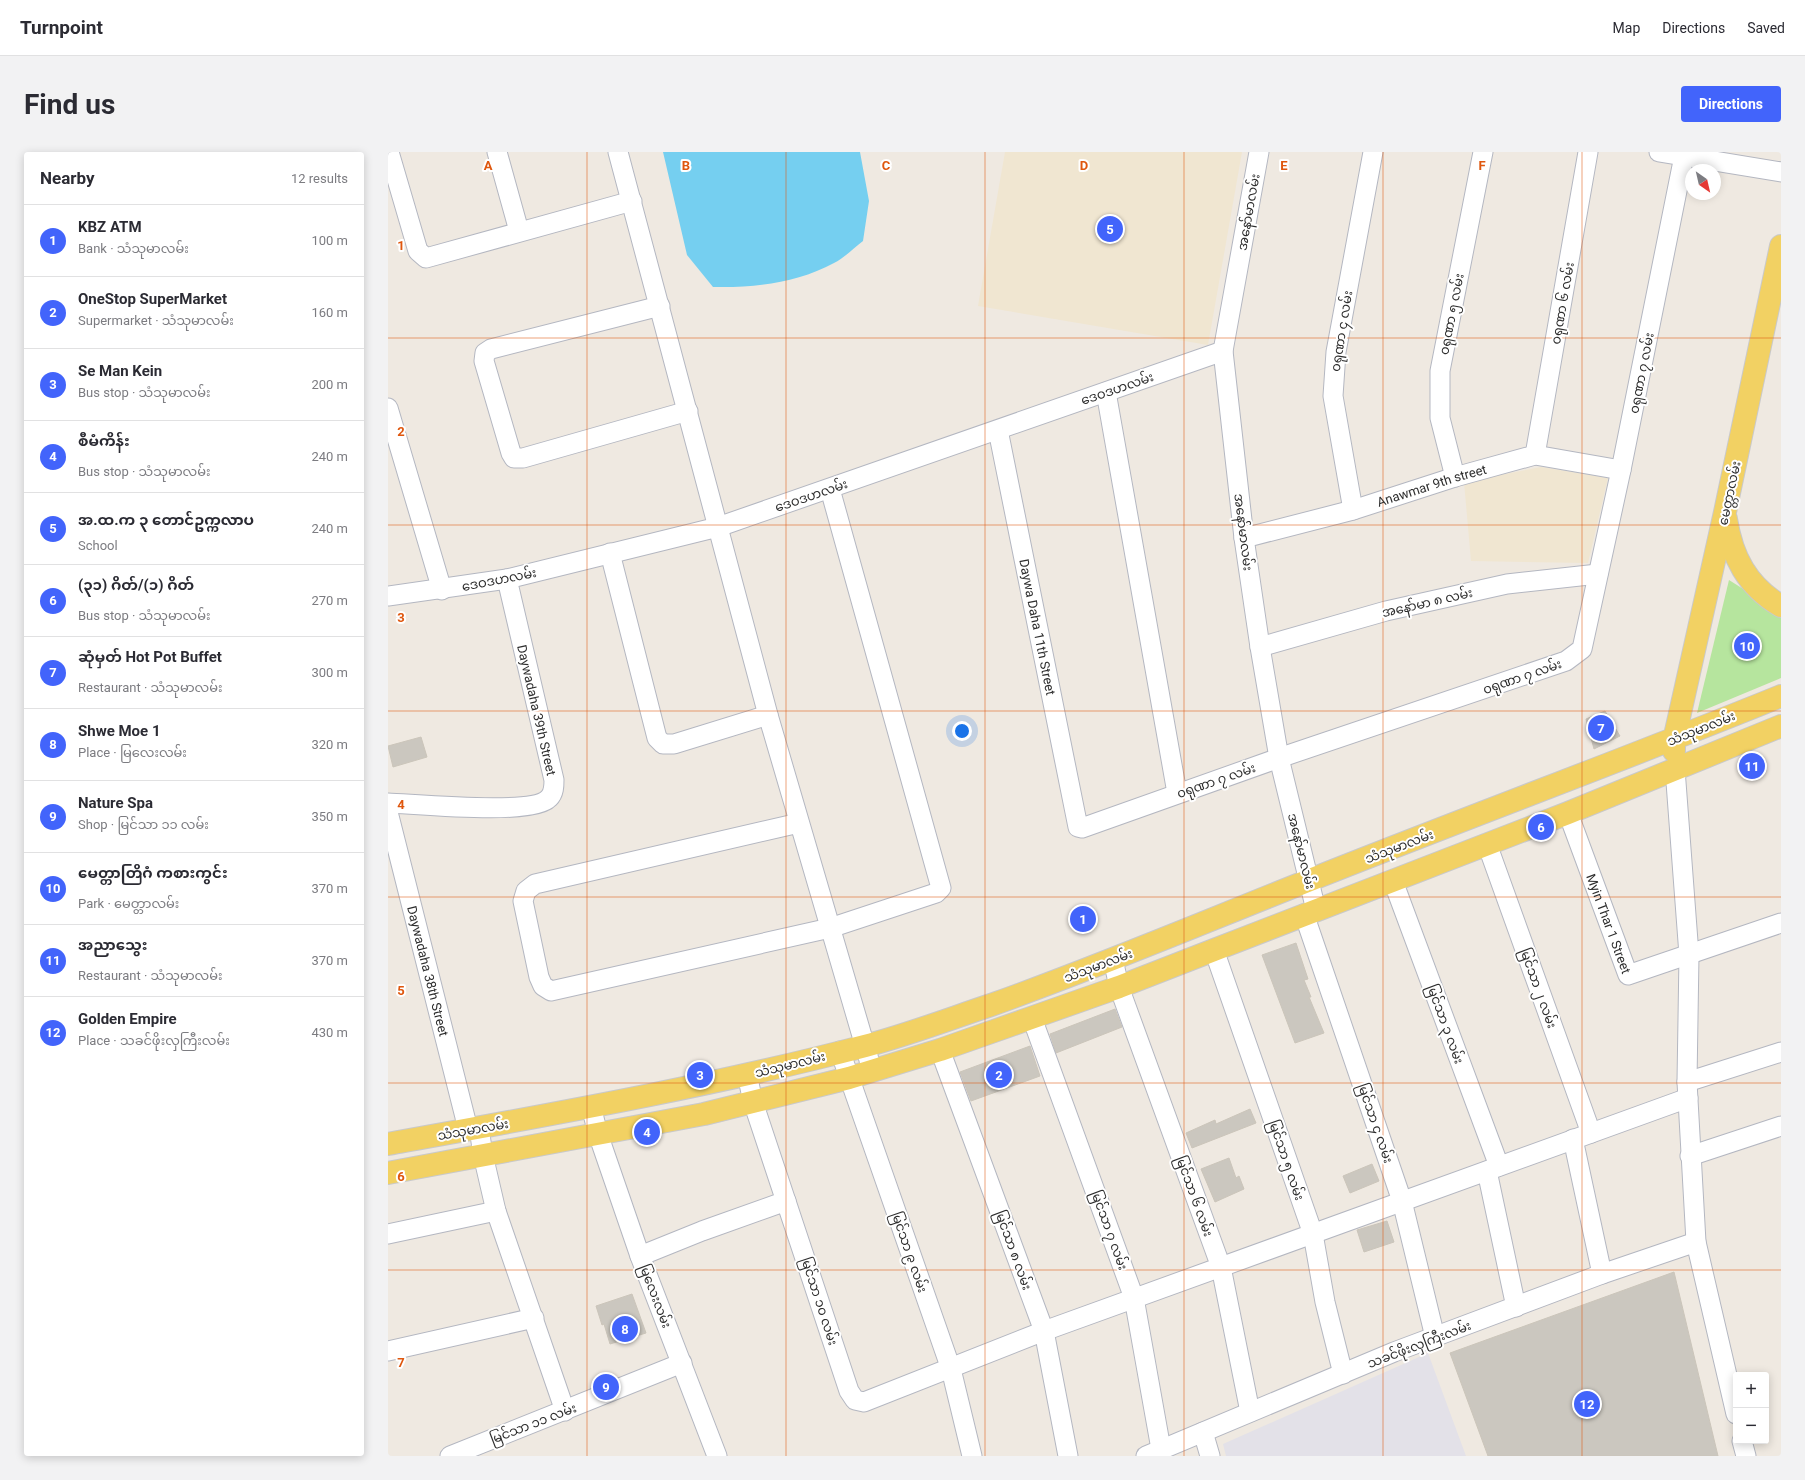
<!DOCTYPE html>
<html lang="en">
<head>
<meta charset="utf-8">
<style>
  :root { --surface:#fff; --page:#f2f2f3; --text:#2b2b33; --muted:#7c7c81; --line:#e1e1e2; --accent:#4264fb }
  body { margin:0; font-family:Roboto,"Noto Sans Myanmar",sans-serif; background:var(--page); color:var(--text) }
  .controls { position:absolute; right:12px; bottom:12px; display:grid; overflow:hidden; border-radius:4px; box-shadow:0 2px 10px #0003 }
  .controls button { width:36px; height:36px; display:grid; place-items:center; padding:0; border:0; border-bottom:1px solid var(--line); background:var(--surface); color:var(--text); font:20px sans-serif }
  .compass { position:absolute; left:1297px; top:12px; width:36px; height:36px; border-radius:50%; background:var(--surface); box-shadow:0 2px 10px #0003; rotate:146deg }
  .you { position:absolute; left:574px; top:579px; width:14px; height:14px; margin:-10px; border:3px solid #fff; border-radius:50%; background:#1a73e8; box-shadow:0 0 0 6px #1a73e833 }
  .badge { display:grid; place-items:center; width:26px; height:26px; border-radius:50%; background:var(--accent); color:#fff; font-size:13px; font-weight:700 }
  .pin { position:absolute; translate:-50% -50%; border:2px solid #fff; box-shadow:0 1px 4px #0006 }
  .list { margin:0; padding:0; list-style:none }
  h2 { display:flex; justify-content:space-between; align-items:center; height:52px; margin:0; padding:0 16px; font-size:17px }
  h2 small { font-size:13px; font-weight:400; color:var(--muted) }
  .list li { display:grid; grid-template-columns:26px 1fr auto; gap:12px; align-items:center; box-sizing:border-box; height:72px; padding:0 16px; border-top:1px solid var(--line) }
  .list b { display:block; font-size:15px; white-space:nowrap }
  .list p { margin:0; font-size:13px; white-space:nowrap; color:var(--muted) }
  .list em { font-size:13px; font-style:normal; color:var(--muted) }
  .map { position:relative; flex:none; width:1393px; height:1304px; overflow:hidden; border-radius:4px }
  header { display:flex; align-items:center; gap:24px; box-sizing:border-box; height:56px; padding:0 20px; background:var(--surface); border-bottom:1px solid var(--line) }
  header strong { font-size:19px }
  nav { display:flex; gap:22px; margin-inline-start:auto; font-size:14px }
  .intro { display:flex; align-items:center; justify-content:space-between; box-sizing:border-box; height:96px; padding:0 24px }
  h1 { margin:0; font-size:28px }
  .button { padding:10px 18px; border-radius:4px; background:var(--accent); color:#fff; font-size:14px; font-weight:700 }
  main { display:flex; gap:24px; padding:0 24px }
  aside { flex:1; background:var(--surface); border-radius:4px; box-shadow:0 2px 10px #0003 }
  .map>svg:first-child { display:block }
</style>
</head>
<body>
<header>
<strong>Turnpoint</strong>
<nav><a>Map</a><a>Directions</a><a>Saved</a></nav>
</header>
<div class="intro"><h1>Find us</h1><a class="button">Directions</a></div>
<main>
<aside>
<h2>Nearby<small>12 results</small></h2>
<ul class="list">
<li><span class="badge">1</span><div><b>KBZ ATM</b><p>Bank · သံသုမာလမ်း</p></div><em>100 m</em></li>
<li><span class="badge">2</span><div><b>OneStop SuperMarket</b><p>Supermarket · သံသုမာလမ်း</p></div><em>160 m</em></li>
<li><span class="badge">3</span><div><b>Se Man Kein</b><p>Bus stop · သံသုမာလမ်း</p></div><em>200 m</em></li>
<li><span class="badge">4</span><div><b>စီမံကိန်း</b><p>Bus stop · သံသုမာလမ်း</p></div><em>240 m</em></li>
<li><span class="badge">5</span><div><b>အ.ထ.က ၃ တောင်ဥက္ကလာပ</b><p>School</p></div><em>240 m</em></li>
<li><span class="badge">6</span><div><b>(၃၁) ဂိတ်/(၁) ဂိတ်</b><p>Bus stop · သံသုမာလမ်း</p></div><em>270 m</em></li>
<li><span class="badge">7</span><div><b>ဆုံမှတ် Hot Pot Buffet</b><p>Restaurant · သံသုမာလမ်း</p></div><em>300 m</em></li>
<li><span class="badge">8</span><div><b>Shwe Moe 1</b><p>Place · မြလေးလမ်း</p></div><em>320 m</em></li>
<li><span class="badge">9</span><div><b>Nature Spa</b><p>Shop · မြင်သာ ၁၁ လမ်း</p></div><em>350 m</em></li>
<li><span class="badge">10</span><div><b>မေတ္တာတြိဂံ ကစားကွင်း</b><p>Park · မေတ္တာလမ်း</p></div><em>370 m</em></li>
<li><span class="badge">11</span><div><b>အညာသွေး</b><p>Restaurant · သံသုမာလမ်း</p></div><em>370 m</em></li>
<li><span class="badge">12</span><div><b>Golden Empire</b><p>Place · သခင်ဖိုးလှကြီးလမ်း</p></div><em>430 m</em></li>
</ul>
</aside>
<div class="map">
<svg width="1393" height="1304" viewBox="0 0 1393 1304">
  <rect width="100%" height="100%" fill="#efe9e1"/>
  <path fill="#e3e1e8" d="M1040 1201 1078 1304H838L835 1292Z"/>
  <path fill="#f0e6d1" d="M617 0H854L820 193 590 154Z
    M1153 315 1220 326 1200 411 1083 409 1076 330Z"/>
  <path fill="#b6e59e" d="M1341 428 1393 461V526L1309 561Z"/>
  <path fill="#75cff0" d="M275 0H472L481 49 475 89C466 96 456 106 446 111 409 131 366 136 325 135L299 103Z"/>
  <path fill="#cbc7bf" stroke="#cbc5ba" d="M1217 559 1232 584 1206 597 1198 567Z
    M33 585 39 605 5 615 0 594Z
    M908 791 920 827 916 828 923 845H921L936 881 907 891 874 803Z
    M727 857 734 875 668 901 662 882Z
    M642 894 652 924 583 949 572 920Z
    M862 957 868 971 804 996 798 981 827 968 828 972Z
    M841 1006 848 1026 851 1024 856 1037 827 1050 813 1017Z
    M984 1012 991 1029 962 1041 955 1024Z
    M999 1069 1006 1090 976 1100 969 1078Z
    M1286 1120 1330 1304H1100L1062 1201Z
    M244 1142 258 1181 222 1192 216 1172 214 1173 208 1154Z"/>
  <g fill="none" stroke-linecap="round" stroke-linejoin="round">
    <g stroke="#b4b7c1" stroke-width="21">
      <g id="minor">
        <path d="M1 0 30 99 38 106 244 49"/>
        <path d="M109 0 131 79"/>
        <path d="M230 0 380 563 484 918"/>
        <path d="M871 0 835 199 856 386 872 495 891 606 928 758"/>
        <path d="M1271 0 1393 20"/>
        <path d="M272 154 103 197 97 201 96 209 123 301 126 306H135L300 259"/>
        <path d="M718 240 789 641"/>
        <path d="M0 256 54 438"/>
        <path id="s1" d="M610 278 690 675 694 676 891 606 1178 509 1194 497 1233 318 1296 4"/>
        <path d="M1147 303 1200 0"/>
        <path d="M1067 325 1052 266V219L1095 0"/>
        <path d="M965 358 945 244 948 200 985 0"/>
        <path id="s2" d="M856 386 965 358 1067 325 1147 303 1233 318"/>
        <path d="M222 401 269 586 275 592H286L380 563"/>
        <path d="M0 444 119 427 330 375 835 199"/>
        <path d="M872 495 998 459 1119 432 1210 422"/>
        <path d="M1287 617 1301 803 1299 930 1308 1090 1348 1262"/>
        <path d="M0 651C28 652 145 664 161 646 166 641 166 634 166 628L119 427"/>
        <path id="s3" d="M0 660 80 977"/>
        <path id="s4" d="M1180 661 1240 823 1393 771"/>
        <path d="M411 671 147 732 138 739 135 749 151 825 155 834 163 839 442 776 548 741 553 736 442 337"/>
        <path d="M1099 692 1203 981"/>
        <path d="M1005 729 1111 1014"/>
        <path d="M916 762 1014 1049 1047 1185"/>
        <path d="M826 798 925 1082 937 1150 955 1222"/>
        <path d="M725 807 731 835 833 1115 862 1260"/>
        <path d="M644 866 746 1146 773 1297"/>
        <path d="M552 898 656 1179 680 1304"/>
        <path d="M452 899 563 1217 584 1304"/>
        <path d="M359 922 365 950 461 1239 467 1248 476 1250 656 1179 1300 946"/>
        <path d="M1299 930 1393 900"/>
        <path d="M203 954 210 982 252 1104 329 1304"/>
        <path d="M91 976 95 1003 108 1059 177 1259"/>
        <path d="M1185 987 1214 1122"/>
        <path d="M1302 1004 1393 974"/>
        <path d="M1099 1019 1128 1155"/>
        <path d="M0 1082 108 1059"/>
        <path d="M252 1104 314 1079 398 1049"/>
        <path d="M0 1199 146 1166"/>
        <path d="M815 1280 822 1304"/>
        <path d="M1354 1289 1358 1304"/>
        <path d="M62 1304 294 1211"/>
        <path d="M758 1304 1006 1200 1214 1122 1308 1090"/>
      </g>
    </g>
    <g stroke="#c9c9c9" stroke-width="24">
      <path id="major" d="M1338 367C1344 405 1359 434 1393 454
        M1286 599V588L1337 360 1393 94
        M0 992C159 963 320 935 477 894 519 883 561 867 603 853 707 816 809 773 912 732 1072 668 1233 609 1393 544
        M0 1021 316 962 461 926 552 898 731 835 826 798 1180 661 1393 574"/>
    </g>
    <use href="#minor" stroke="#fff" stroke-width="19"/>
    <use href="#major" stroke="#f2d163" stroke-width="22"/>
  </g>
  <path fill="none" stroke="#df570e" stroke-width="1" stroke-opacity="0.55" d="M199 0V1304M398 0V1304M597 0V1304M796 0V1304M995 0V1304M1194 0V1304M0 186H1393M0 373H1393M0 559H1393M0 745H1393M0 931H1393M0 1118H1393"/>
  <g text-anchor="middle" stroke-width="4" stroke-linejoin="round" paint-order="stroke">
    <g font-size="13" fill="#2e2e2e" stroke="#fff">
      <text transform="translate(860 60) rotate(-80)" y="5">အနော်မာလမ်း</text>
      <text transform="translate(1174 151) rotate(-80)" y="5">၀ရုဏာ ၆ လမ်း</text>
      <text transform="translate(1063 162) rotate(-79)" y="5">၀ရုဏာ ၅ လမ်း</text>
      <text transform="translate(953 179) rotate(-81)" y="5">၀ရုဏာ ၄ လမ်း</text>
      <text transform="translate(1253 221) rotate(-79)" y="5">၀ရုဏာ ၇ လမ်း</text>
      <text transform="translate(729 236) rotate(-19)" y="5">ဒေဝဒဟလမ်း</text>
      <text dy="5" stroke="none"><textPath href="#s2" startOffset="195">Anawmar 9th street</textPath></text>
      <text transform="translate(1341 341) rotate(-78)" y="5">မေတ္တာလမ်း</text>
      <text transform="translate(423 343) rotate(-19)" y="5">ဒေဝဒဟလမ်း</text>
      <text transform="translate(856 380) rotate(83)" y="5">အနော်မာလမ်း</text>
      <text transform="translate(111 427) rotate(-11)" y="5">ဒေဝဒဟလမ်း</text>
      <text transform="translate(1039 450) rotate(-13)" y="5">အနော်မာ ၈ လမ်း</text>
      <text dy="5" stroke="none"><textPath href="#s1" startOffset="201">Daywa Daha 11th Street</textPath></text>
      <text transform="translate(1134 524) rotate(-19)" y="5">၀ရုဏာ ၇ လမ်း</text>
      <text transform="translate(149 558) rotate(77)" y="5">Daywadaha 39th Street</text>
      <text transform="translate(1313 576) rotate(-22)" y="5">သံသုမာလမ်း</text>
      <text transform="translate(828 628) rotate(-19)" y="5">၀ရုဏာ ၇ လမ်း</text>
      <text transform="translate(1011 694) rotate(-21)" y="5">သံသုမာလမ်း</text>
      <text transform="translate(914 699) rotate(76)" y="5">အနော်မာလမ်း</text>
      <text dy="5" stroke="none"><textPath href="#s4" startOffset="118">Myin Thar 1 Street</textPath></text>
      <text transform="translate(710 813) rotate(-21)" y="5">သံသုမာလမ်း</text>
      <text dy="5" stroke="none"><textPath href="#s3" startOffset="164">Daywadaha 38th Street</textPath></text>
      <text transform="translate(1151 836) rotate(70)" y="5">မြင်သာ ၂ လမ်း</text>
      <text transform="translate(1058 872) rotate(70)" y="5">မြင်သာ ၃ လမ်း</text>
      <text transform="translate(402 912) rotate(-14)" y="5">သံသုမာလမ်း</text>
      <text transform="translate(988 971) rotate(71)" y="5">မြင်သာ ၄ လမ်း</text>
      <text transform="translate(85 977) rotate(-10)" y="5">သံသုမာလမ်း</text>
      <text transform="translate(899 1008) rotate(71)" y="5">မြင်သာ ၅ လမ်း</text>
      <text transform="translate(807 1044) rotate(70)" y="5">မြင်သာ ၆ လမ်း</text>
      <text transform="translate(722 1078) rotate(70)" y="5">မြင်သာ ၇ လမ်း</text>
      <text transform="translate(626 1098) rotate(70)" y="5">မြင်သာ ၈ လမ်း</text>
      <text transform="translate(522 1100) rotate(71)" y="5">မြင်သာ ၉ လမ်း</text>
      <text transform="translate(268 1144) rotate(69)" y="5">မြလေးလမ်း</text>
      <text transform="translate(432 1149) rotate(72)" y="5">မြင်သာ ၁၀ လမ်း</text>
      <text transform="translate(1031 1192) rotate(-21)" y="5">သခင်ဖိုးလှကြီးလမ်း</text>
      <text transform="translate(145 1271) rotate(-21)" y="5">မြင်သာ ၁၁ လမ်း</text>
    </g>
  </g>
  <g font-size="13" text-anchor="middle" font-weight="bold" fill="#df570e" stroke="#fff" stroke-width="4" stroke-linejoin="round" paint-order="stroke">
    <text x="100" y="18">A</text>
    <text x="298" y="18">B</text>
    <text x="498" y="18">C</text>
    <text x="696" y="18">D</text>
    <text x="896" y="18">E</text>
    <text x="1094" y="18">F</text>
    <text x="13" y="98">1</text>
    <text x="13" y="284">2</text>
    <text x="13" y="470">3</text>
    <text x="13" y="657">4</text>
    <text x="13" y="843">5</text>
    <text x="13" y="1029">6</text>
    <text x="13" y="1215">7</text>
  </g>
</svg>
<div class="controls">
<button>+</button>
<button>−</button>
</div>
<svg class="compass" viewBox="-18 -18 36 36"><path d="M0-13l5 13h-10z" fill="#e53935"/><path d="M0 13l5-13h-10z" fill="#7c7c81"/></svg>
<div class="you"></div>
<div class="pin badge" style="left:695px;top:767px">1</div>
<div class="pin badge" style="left:611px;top:923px">2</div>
<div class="pin badge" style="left:312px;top:923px">3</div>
<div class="pin badge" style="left:259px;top:980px">4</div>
<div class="pin badge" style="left:722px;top:77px">5</div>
<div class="pin badge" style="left:1153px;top:675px">6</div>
<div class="pin badge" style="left:1213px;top:576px">7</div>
<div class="pin badge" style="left:237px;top:1177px">8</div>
<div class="pin badge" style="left:218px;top:1235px">9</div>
<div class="pin badge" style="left:1359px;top:494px">10</div>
<div class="pin badge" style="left:1364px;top:614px">11</div>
<div class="pin badge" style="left:1199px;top:1252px">12</div>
</div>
</main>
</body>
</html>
